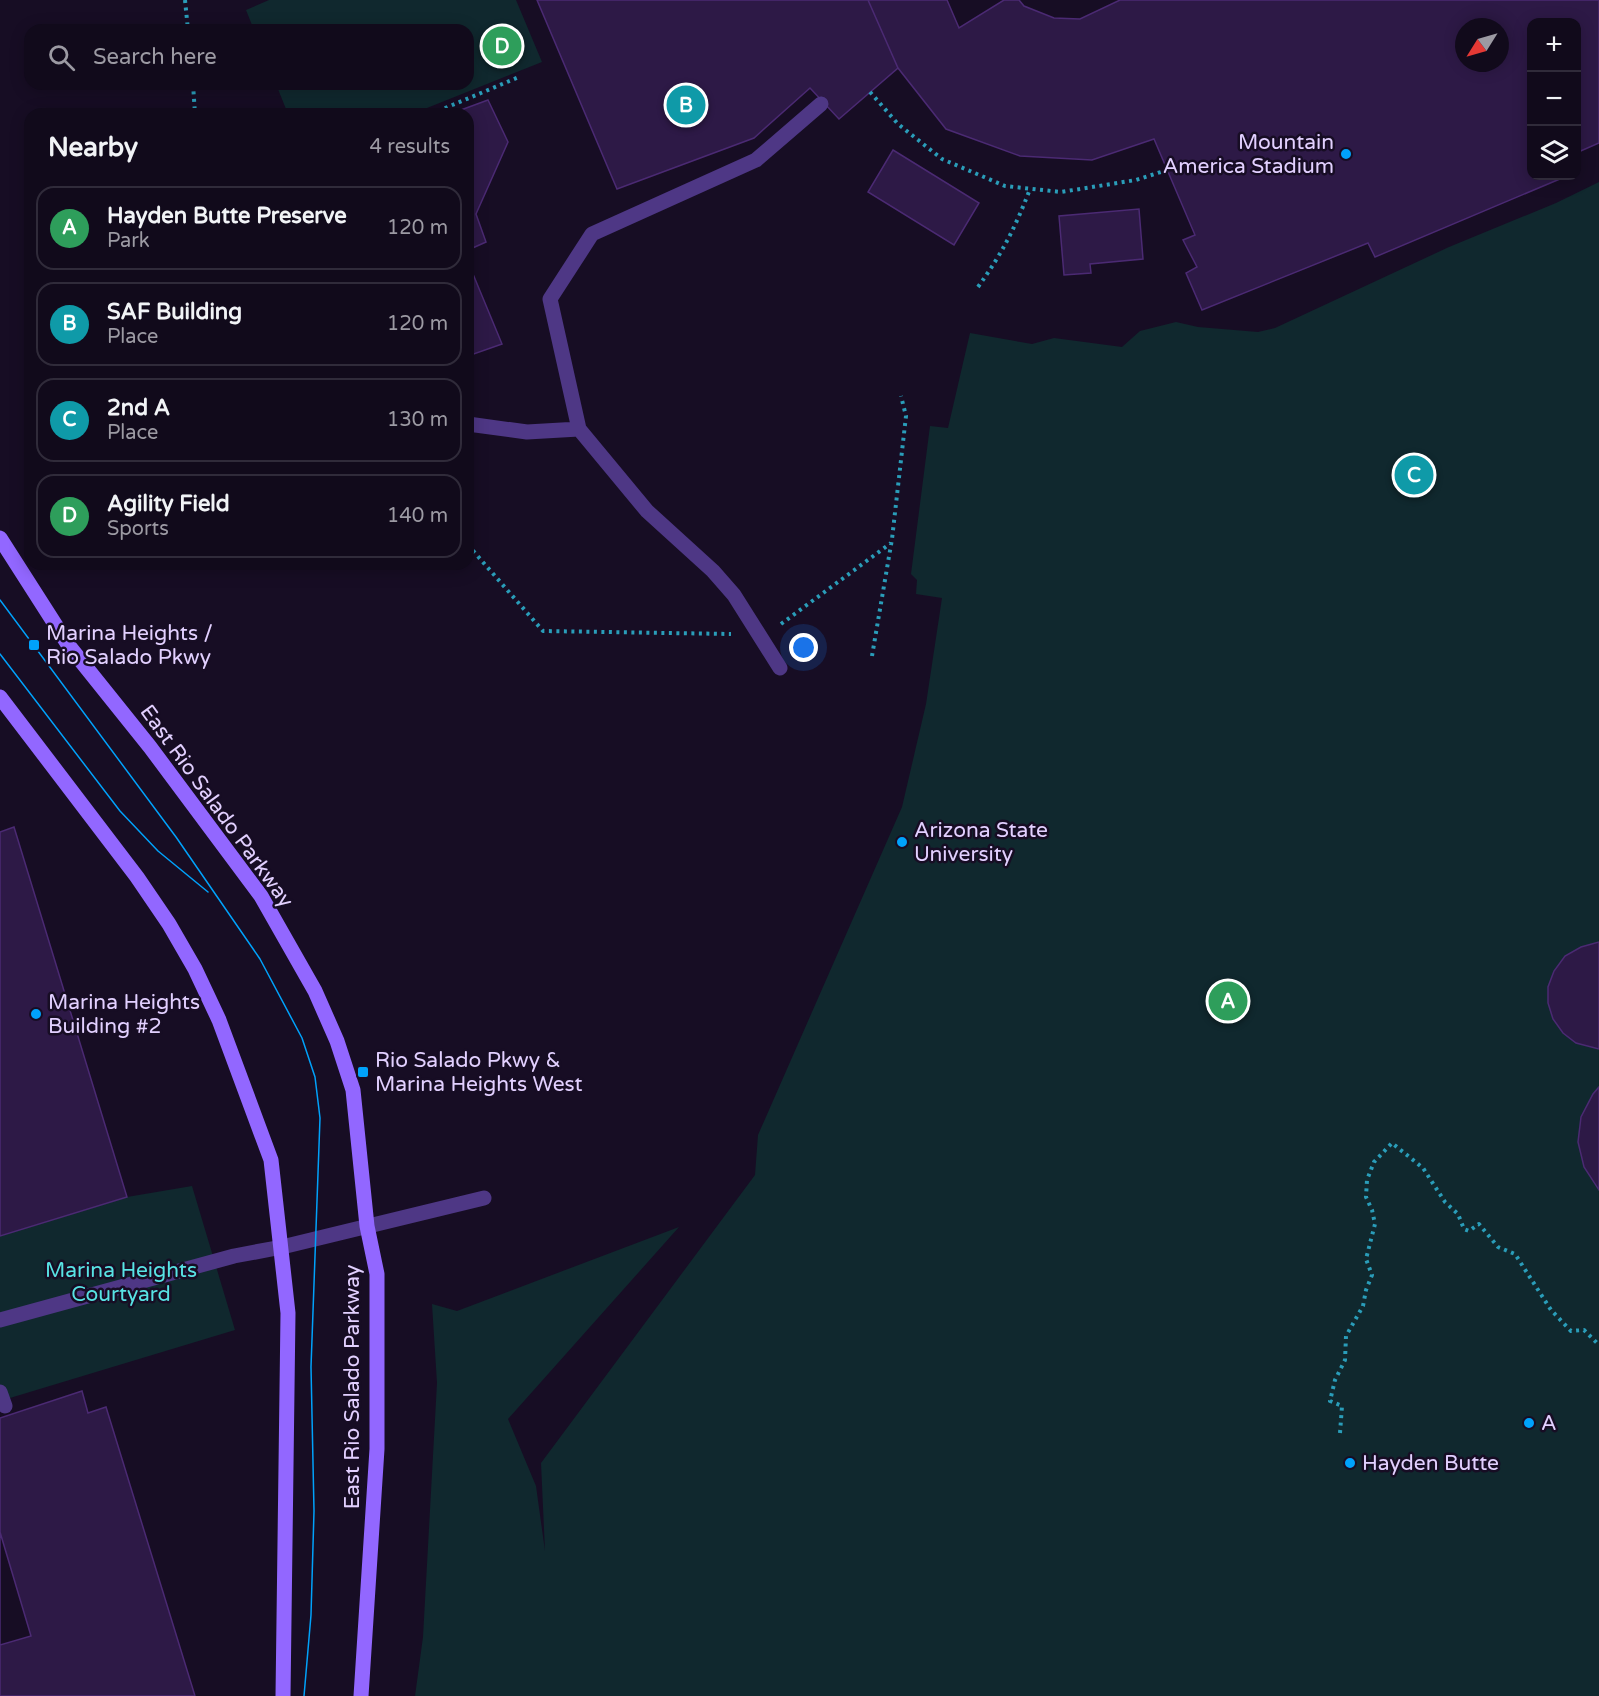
<!DOCTYPE html>
<html lang="en">
<head>
<meta charset="utf-8">
<style>
  :root { --surface:#110a1b; --page:#1a1324; --text:#f1f3f6; --muted:#9c9aa3; --line:#302b3a; --accent:#00a2fb }
  body { margin:0; font-family:"Varela Round",sans-serif; background:var(--page); color:var(--text) }
  .controls { position:absolute; right:18px; top:18px; display:grid; overflow:hidden; border-radius:12px; box-shadow:0 3px 15px #0003 }
  .controls button { width:54px; height:54px; display:grid; place-items:center; padding:0; border:0; border-bottom:2px solid var(--line); background:var(--surface); color:var(--text); font:30px sans-serif }
  .compass { position:absolute; left:1455px; top:18px; width:54px; height:54px; border-radius:50%; background:var(--surface); box-shadow:0 3px 15px #0003; rotate:233deg }
  .you { position:absolute; left:804px; top:648px; width:21px; height:21px; margin:-15px; border:4px solid #fff; border-radius:50%; background:#1a73e8; box-shadow:0 0 0 9px #1a73e833 }
  .badge { display:grid; place-items:center; width:39px; height:39px; border-radius:50%; background:var(--accent); color:#fff; font-size:20px; font-weight:700 }
  .pin { position:absolute; translate:-50% -50%; border:3px solid #fff; box-shadow:0 2px 6px #0006 }
  .list { margin:0; padding:0; list-style:none }
  h2 { display:flex; justify-content:space-between; align-items:center; height:78px; margin:0; padding:0 24px; font-size:26px }
  h2 small { font-size:20px; font-weight:400; color:var(--muted) }
  .list li { display:grid; grid-template-columns:39px 1fr auto; gap:18px; align-items:center; box-sizing:border-box; height:84px; margin:0 12px 12px; padding:0 12px; border:2px solid var(--line); border-radius:18px }
  .list b { display:block; font-size:22px; white-space:nowrap }
  .list p { margin:0; font-size:20px; white-space:nowrap; color:var(--muted) }
  .list em { font-size:20px; font-style:normal; color:var(--muted) }
  .icon { flex:none; width:33px; height:33px; fill:none; stroke:currentColor; stroke-width:2; stroke-linecap:round; stroke-linejoin:round }
  .map { position:relative; flex:none; width:1599px; height:1696px; overflow:hidden }
  .search { position:absolute; background:var(--surface); box-shadow:0 3px 15px #0003; left:24px; top:24px; width:450px; height:66px; display:flex; align-items:center; gap:15px; box-sizing:border-box; padding:0 21px; border-radius:18px; color:var(--muted); font-size:22px }
  .panel { position:absolute; background:var(--surface); box-shadow:0 3px 15px #0003; left:24px; top:108px; width:450px; height:462px; border-radius:18px }
  .map>svg:first-child { display:block }
</style>
</head>
<body>
<div class="map">
<svg width="1599" height="1696" viewBox="0 0 1599 1696">
  <rect width="100%" height="100%" fill="#170d24"/>
  <path fill="#10282e" d="M269 0H516L542 62 412 114H288L276 84H468V30H254L246 10Z
    M1599 182V1696H415L423 1637 437 1383 432 1304 457 1311 679 1227 508 1419 536 1486 545 1551 541 1463 755 1175 758 1135 902 807 926 704 942 598 916 594 917 580 911 574 930 426 948 428 970 333 1032 344 1054 338 1122 347 1140 331 1176 322 1198 327 1258 332 1275 328 1449 247 1556 203Z
    M192 1186 235 1330 0 1401V1236L127 1197Z"/>
  <path fill="#2d1946" stroke="#4b2a73" stroke-width="1.5" fill-rule="evenodd" d="M537 0H868L898 68 839 119 810 88 754 138 617 189Z
    M868 0H947L959 28 1004 0H1019L1024 6 1054 18 1080 19 1120 0H1599V143L1576 153V22H1532V176H1567L1375 257 1368 243 1202 310 1186 273 1197 267 1183 240 1195 235 1154 139 1092 160 1020 156 946 129 898 68ZM1464 27H1500V63H1464Z
    M488 100 508 142 476 214 486 242 468 250V114H450Z
    M893 150 979 203 954 245 868 192Z
    M1139 209 1143 259 1090 264 1091 273 1064 275 1059 216Z
    M468 262 502 344 468 356Z
    M14 827 127 1197 0 1236V832Z
    M1599 942V1049L1576 1043 1563 1033 1553 1019 1548 1003V987L1554 971 1565 956 1581 947Z
    M1599 1087V1190L1584 1167 1578 1142 1581 1117 1593 1094Z
    M82 1391 88 1413 106 1407 195 1696H0V1418Z
    M0 1532 31 1636 0 1645Z"/>
  <g fill="none" stroke-linecap="round" stroke-linejoin="round">
    <path stroke="#2a9db9" stroke-width="4" stroke-dasharray="3 4.5" stroke-linecap="butt" d="M185 0 188 30
      M193 84 195 114
      M870 92 898 124 942 159 1005 186 1061 192 1136 180 1167 170
      M431 114 519 77
      M978 287C1003 252 1015 228 1030 189
      M468 545 543 631 731 634
      M781 624 891 543
      M872 656 892 539 906 416 901 396
      M1340 1433 1342 1406 1330 1401 1335 1380 1345 1360 1346 1336 1363 1306 1366 1290 1372 1275 1366 1259 1375 1224 1372 1210 1366 1197 1367 1180 1374 1162 1392 1143 1423 1168 1445 1202 1458 1214 1464 1229 1469 1231 1479 1224 1498 1247 1515 1254 1551 1310 1571 1331 1584 1330 1599 1345"/>
    <path stroke="#4e3785" stroke-width="15" d="M468 424 527 432 579 429
      M780 668 734 595 713 571 647 511 579 429 550 299 592 234 756 160 821 104
      M0 1320 234 1256 282 1247 484 1198
      M0 1392 5 1406"/>
    <path stroke="#9267ff" stroke-width="15" d="M0 538 69 646 150 747 261 896 315 991 337 1041 353 1090 367 1226 377 1274V1449L361 1696
      M0 697 137 877 169 924 195 969 219 1020 271 1160 288 1313 283 1696"/>
    <path stroke="#00a2fb" stroke-width="1.5" d="M0 600 176 837 260 959 302 1038 315 1077 320 1118 311 1367 314 1511 311 1615 304 1696
      M0 654 120 811 158 851 208 892"/>
  </g>
  <g fill="#00a2fb" stroke="#170d24" stroke-width="2">
    <circle cx="1346" cy="154" r="6"/>
    <rect x="28" y="639" width="12" height="12" rx="3"/>
    <circle cx="902" cy="842" r="6"/>
    <circle cx="36" cy="1014" r="6"/>
    <rect x="357" y="1066" width="12" height="12" rx="3"/>
    <circle cx="1529" cy="1423" r="6"/>
    <circle cx="1350" cy="1463" r="6"/>
  </g>
  <g text-anchor="middle" stroke-width="5" stroke-linejoin="round" paint-order="stroke">
    <g font-size="21" fill="#e2d0ff" stroke="#170d24" text-anchor="start">
      <text x="1334" y="149" text-anchor="end">Mountain<tspan x="1334" dy="24">America Stadium</tspan></text>
      <text x="46" y="640">Marina Heights /<tspan x="46" dy="24">Rio Salado Pkwy</tspan></text>
      <text x="914" y="837">Arizona State<tspan x="914" dy="24">University</tspan></text>
      <text x="48" y="1009">Marina Heights<tspan x="48" dy="24">Building #2</tspan></text>
      <text x="375" y="1067">Rio Salado Pkwy &amp;<tspan x="375" dy="24">Marina Heights West</tspan></text>
      <text x="1541" y="1430">A</text>
      <text x="1362" y="1470">Hayden Butte</text>
    </g>
    <g font-size="21" fill="#e2d0ff" stroke="#170d24">
      <text transform="translate(217 806) rotate(54)" y="7">East Rio Salado Parkway</text>
      <text transform="translate(352 1387) rotate(-90)" y="7">East Rio Salado Parkway</text>
    </g>
    <g font-size="21" fill="#58e3e4" stroke="#170d24">
      <text x="121" y="1277">Marina Heights<tspan x="121" dy="24">Courtyard</tspan></text>
    </g>
  </g>
</svg>
<div class="controls">
<button>+</button>
<button>−</button>
<button><svg class="icon" aria-label="layers" viewBox="0 0 24 24"><path d="M12 4l9 5-9 5-9-5zM3 14l9 5 9-5"/></svg></button>
</div>
<svg class="compass" viewBox="-18 -18 36 36"><path d="M0-13l5 13h-10z" fill="#e53935"/><path d="M0 13l5-13h-10z" fill="#9c9aa3"/></svg>
<div class="you"></div>
<div class="pin badge" style="left:1228px;top:1001px;background:#2e9e5b">A</div>
<div class="pin badge" style="left:686px;top:105px;background:#0f9aa8">B</div>
<div class="pin badge" style="left:1414px;top:475px;background:#0f9aa8">C</div>
<div class="pin badge" style="left:502px;top:46px;background:#2e9e5b">D</div>
<div class="search"><svg class="icon" aria-label="search" viewBox="0 0 24 24"><circle cx="10" cy="10" r="6"/><path d="M15 15l6 6"/></svg>Search here</div>
<section class="panel">
<h2>Nearby<small>4 results</small></h2>
<ul class="list">
<li><span class="badge" style="background:#2e9e5b">A</span><div><b>Hayden Butte Preserve</b><p>Park</p></div><em>120 m</em></li>
<li><span class="badge" style="background:#0f9aa8">B</span><div><b>SAF Building</b><p>Place</p></div><em>120 m</em></li>
<li><span class="badge" style="background:#0f9aa8">C</span><div><b>2nd A</b><p>Place</p></div><em>130 m</em></li>
<li><span class="badge" style="background:#2e9e5b">D</span><div><b>Agility Field</b><p>Sports</p></div><em>140 m</em></li>
</ul>
</section>
</div>
</body>
</html>
